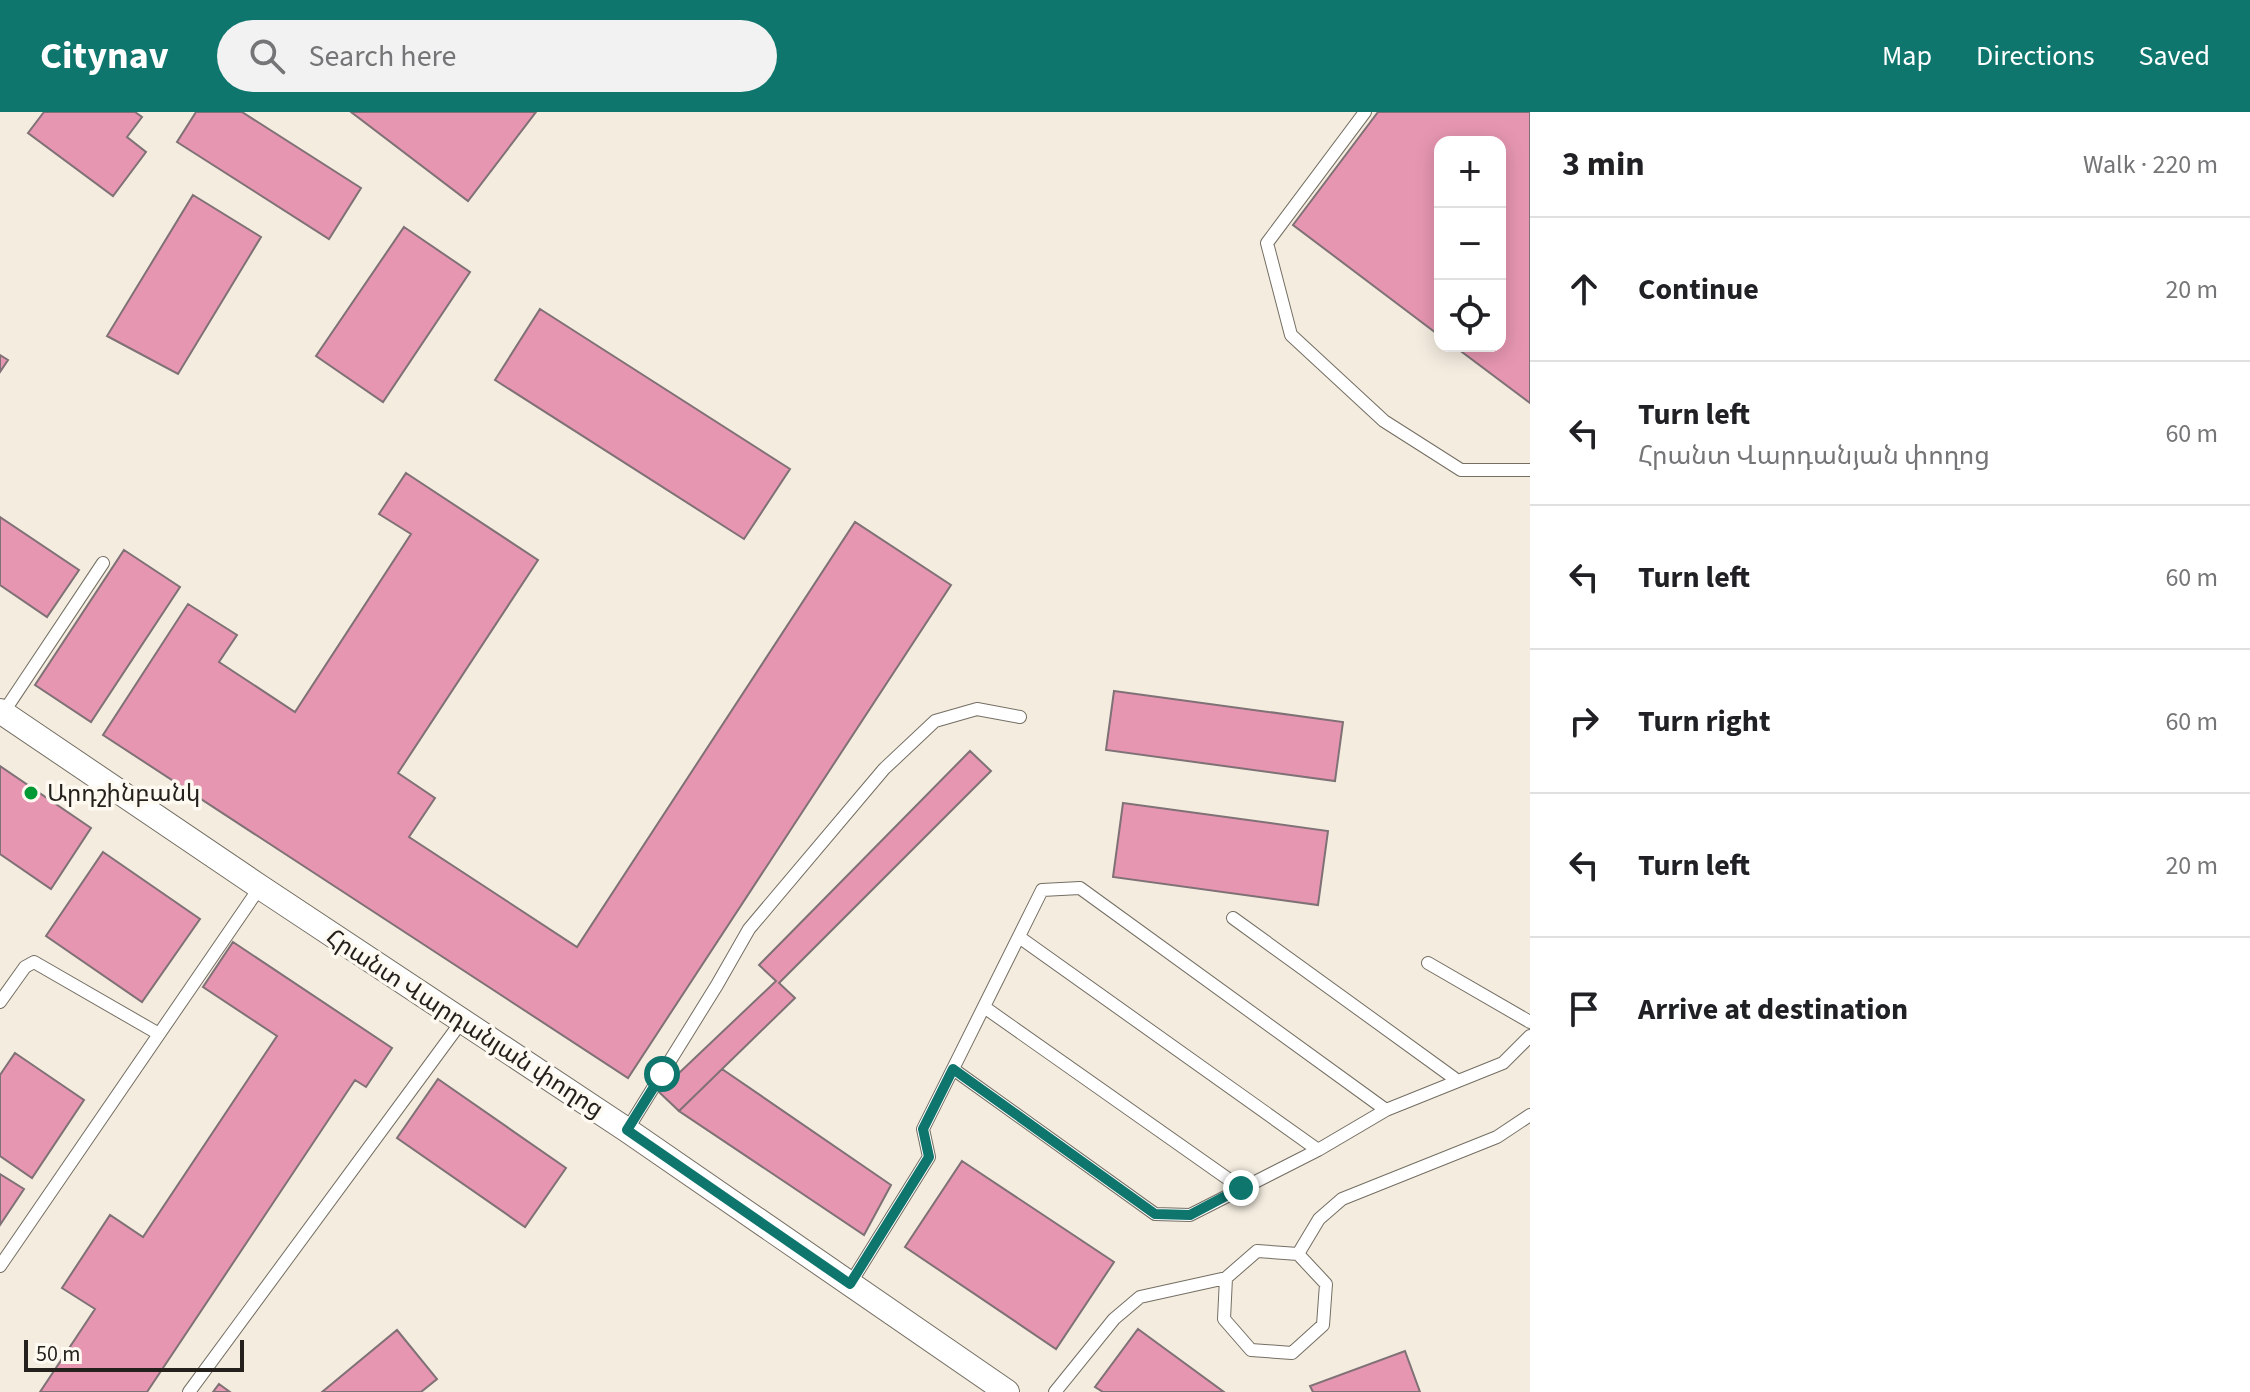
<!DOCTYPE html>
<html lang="en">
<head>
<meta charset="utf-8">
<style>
  :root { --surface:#fff; --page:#f2f2f2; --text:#202124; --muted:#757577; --line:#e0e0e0; --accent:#0f766e }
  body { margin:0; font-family:"Source Sans 3","Noto Sans Armenian",sans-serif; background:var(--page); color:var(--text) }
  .controls { position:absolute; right:24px; top:24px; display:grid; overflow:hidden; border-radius:16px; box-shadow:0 4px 20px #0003 }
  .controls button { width:72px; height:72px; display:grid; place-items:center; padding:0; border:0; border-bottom:2px solid var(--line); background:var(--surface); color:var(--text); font:40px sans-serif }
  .scale { position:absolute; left:24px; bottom:20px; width:220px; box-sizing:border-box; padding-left:8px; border:4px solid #24211d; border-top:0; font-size:22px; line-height:28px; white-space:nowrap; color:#24211d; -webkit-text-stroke:6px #fefaf2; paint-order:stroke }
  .stop { position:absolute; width:24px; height:24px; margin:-18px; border:6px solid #0f766e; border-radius:50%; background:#fff }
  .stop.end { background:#0f766e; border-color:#fff; box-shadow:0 2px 8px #0008 }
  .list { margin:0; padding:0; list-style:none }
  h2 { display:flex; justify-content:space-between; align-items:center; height:104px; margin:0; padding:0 32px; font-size:34px }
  h2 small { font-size:26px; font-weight:400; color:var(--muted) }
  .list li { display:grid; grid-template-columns:52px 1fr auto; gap:24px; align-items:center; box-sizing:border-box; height:144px; padding:0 32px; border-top:2px solid var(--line) }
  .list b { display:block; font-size:30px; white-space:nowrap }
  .list p { margin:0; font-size:26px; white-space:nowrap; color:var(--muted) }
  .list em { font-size:26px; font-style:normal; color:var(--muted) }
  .icon { flex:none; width:44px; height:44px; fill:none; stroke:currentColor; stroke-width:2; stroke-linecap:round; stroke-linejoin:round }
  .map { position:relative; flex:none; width:1530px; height:1280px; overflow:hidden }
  header { display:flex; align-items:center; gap:48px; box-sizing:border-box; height:112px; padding:0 40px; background:var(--accent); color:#fff }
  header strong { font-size:38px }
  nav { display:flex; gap:44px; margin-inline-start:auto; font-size:28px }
  .search { width:560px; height:72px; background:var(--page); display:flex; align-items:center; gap:20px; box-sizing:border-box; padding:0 28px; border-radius:44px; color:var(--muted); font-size:30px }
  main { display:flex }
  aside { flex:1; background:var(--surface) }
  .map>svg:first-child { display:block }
</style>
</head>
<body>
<header>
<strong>Citynav</strong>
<div class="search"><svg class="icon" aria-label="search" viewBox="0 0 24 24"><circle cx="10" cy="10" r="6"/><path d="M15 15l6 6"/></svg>Search here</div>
<nav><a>Map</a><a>Directions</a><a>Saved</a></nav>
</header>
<main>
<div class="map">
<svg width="1530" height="1280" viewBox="0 0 1530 1280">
  <rect width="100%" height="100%" fill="#f4ecdf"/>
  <path fill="#e796b1" stroke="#7f7175" stroke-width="2" d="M44 0H135L142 5 127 25 146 40 113 84 28 21Z
    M196 0H242L361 76 329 127 177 30Z
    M351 0H536L468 89Z
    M1378 0H1530V291L1454 234H1500V30H1440V224L1293 113Z
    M193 83 261 125 178 262 107 224Z
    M404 115 470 160 383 290 316 244Z
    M540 197 790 357 744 427 495 268Z
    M0 243 8 248 0 260Z
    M406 361 538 448 398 661 435 686 409 725 577 835 855 410 951 473 628 966 103 623 188 492 237 523 219 550 295 600 411 422 379 402Z
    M0 405 79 458 47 505 0 473Z
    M124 438 180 475 91 610 35 573Z
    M1114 579 1343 610 1335 669 1106 638Z
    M970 639 991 659 779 871 795 886 679 999 659 980 776 869 759 853Z
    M0 654 91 716 51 777 0 742Z
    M1123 691 1328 719 1318 793 1113 765Z
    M103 740 200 807 142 890 46 824Z
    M233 830 392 936 366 975 355 968 147 1280H40L95 1197 62 1176 110 1103 143 1125 277 924 203 875Z
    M15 941 84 988 32 1066 0 1044V963Z
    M722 957 891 1073 864 1123 679 999Z
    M438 967 566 1056 525 1115 397 1026Z
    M962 1049 1114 1150 1056 1237 905 1135Z
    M0 1062 24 1077 0 1113Z
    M1138 1217 1224 1280H1103L1095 1275Z
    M397 1218 437 1267 421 1280H322Z
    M1405 1239 1420 1280H1313L1310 1274Z
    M219 1272 230 1280H213Z"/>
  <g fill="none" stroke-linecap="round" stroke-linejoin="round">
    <g stroke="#746e63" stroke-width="14">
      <path id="lane" d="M1365 0 1267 131 1291 223 1384 309 1461 358H1530
        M3 601 103 451
        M1233 806 1458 969
        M1019 825 1318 1038
        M1428 851 1530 910
        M0 890 25 855 34 850 159 922
        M984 895 1241 1076
        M953 957 1155 1102 1190 1103 1318 1038 1386 998 1503 951 1530 924
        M627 1018 717 873 749 817 884 657 935 609 977 597 1020 605
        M1257 1139 1298 1142 1326 1172 1323 1213 1292 1241 1251 1238 1224 1207 1226 1166Z
        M1298 1142 1319 1107 1342 1087 1497 1025 1530 1003
        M0 1154 260 775
        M850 1172 929 1045 923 1017 1042 778 1080 776 1386 998
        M189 1280 462 909
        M1055 1280 1114 1207 1140 1185 1226 1166"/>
    </g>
    <g stroke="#746e63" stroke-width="26">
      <path id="street" d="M0 599 260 775 627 1018 1007 1280"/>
    </g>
    <use href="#lane" stroke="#fff" stroke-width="12"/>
    <use href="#street" stroke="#fff" stroke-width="24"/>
  </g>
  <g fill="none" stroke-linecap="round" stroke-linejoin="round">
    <path stroke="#0f766e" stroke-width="10" d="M662 962 627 1018 850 1172 929 1045 923 1017 953 957 1155 1102 1190 1103 1241 1076"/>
  </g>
  <circle fill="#093" stroke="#fefaf2" stroke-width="3" cx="31" cy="681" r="8"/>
  <g text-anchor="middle" stroke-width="7" stroke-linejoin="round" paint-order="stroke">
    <g font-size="24" fill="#24211d" stroke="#fefaf2" text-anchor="start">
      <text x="47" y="689">Արդշինբանկ</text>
    </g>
    <g font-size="24" fill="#24211d" stroke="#fefaf2">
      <text transform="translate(465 911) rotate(33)" y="8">Հրանտ Վարդանյան փողոց</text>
    </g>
  </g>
</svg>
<div class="controls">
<button>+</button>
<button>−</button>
<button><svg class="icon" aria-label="locate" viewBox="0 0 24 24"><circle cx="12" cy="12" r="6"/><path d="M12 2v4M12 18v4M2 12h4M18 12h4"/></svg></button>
</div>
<div class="scale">50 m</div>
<div class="stop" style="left:662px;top:962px"></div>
<div class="stop end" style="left:1241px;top:1076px"></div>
</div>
<aside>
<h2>3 min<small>Walk · 220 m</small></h2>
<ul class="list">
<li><svg class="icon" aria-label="ahead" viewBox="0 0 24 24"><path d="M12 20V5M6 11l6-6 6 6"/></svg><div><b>Continue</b></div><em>20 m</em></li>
<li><svg class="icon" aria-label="left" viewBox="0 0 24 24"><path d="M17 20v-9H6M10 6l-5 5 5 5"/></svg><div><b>Turn left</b><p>Հրանտ Վարդանյան փողոց</p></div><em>60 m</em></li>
<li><svg class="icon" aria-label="left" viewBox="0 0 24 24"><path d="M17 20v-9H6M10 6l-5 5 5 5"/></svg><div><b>Turn left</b></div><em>60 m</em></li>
<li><svg class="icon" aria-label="right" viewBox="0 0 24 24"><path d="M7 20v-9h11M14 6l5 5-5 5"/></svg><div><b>Turn right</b></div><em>60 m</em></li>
<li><svg class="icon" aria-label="left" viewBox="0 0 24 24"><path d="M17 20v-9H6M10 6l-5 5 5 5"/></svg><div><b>Turn left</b></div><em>20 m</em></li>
<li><svg class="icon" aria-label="arrive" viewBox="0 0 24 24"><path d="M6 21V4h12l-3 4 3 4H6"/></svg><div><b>Arrive at destination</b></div></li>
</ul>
</aside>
</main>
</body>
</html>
